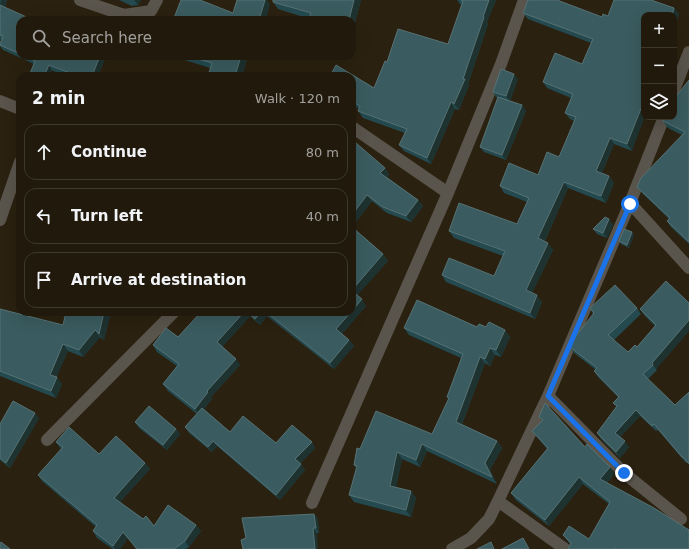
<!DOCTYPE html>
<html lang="en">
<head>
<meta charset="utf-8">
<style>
  :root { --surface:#20190c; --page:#282215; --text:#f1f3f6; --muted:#a2a09d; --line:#3d382d }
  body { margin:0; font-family:"DejaVu Sans",sans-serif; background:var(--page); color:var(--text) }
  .controls { position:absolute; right:12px; top:12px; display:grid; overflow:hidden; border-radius:8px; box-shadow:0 4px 16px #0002 }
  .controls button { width:36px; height:36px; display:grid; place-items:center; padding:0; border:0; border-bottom:1px solid var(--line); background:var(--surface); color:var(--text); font:20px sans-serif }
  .stop { position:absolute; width:12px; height:12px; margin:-9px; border:3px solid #1a73e8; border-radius:50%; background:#fff }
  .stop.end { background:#1a73e8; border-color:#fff; box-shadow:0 1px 4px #0008 }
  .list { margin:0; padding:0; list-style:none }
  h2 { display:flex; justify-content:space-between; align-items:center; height:52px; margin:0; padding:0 16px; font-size:17px }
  h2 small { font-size:13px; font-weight:400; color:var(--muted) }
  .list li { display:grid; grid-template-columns:26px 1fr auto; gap:12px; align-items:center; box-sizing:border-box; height:56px; margin:0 8px 8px; padding:0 8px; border:1px solid var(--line); border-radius:12px }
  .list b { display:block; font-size:15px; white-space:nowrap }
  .list em { font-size:13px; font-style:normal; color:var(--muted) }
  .icon { flex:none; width:22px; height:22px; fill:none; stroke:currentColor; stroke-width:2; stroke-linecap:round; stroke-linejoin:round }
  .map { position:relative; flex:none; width:689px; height:549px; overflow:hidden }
  .search { position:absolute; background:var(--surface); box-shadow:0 4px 16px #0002; left:16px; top:16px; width:340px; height:44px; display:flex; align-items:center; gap:10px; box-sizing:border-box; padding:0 14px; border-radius:12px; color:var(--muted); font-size:15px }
  .panel { position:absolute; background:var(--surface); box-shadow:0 4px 16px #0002; left:16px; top:72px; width:340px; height:244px; border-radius:12px }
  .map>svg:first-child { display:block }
</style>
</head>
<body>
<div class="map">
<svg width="689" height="549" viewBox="0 0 689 549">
  <rect width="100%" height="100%" fill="#2b2110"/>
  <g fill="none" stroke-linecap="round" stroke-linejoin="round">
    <path stroke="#59544c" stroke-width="12" d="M80 0 124 15 151 11 157 0
      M674 90 689 52
      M0 101 20 109
      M352 127 448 193
      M630 203 689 268
      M0 220 20 162
      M548 396 624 473 681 519
      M47 440 174 312
      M498 501 565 549
      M312 503 448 193 501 64 524 0
      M452 549 471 538 489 519 498 501 548 396 630 203 664 117"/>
  </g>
  <path fill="#244a50" d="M0 0H7L5 7 20 20V56H106L98 76H67L34 64 3 50 0 46V44L2 40 0 39Z
    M119 0H141L138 5 132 6Z
    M273 0H361L352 34V20H311L310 19 278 9 273 2Z
    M457 0H496L487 22 488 24 468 84 469 85 459 110 455 109 431 164 404 151 399 145 405 133 363 118 358 111 359 109 352 104V76L374 88 387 62 448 44 462 5 460 4Z
    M674 8 679 14 674 29V15L632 151 614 144 602 173 609 176 614 183 606 203 568 188 545 241 553 250 532 293 542 302 535 319 446 282 442 275 494 276 503 256 454 238 449 231 517 224 527 202 504 193 500 186 538 175 559 157 574 121 570 119 565 113 571 98 547 88 543 82 582 64 591 43 528 19 523 13 602 17Z
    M172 56H248L242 76 210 68Z
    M518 79 510 101 522 105 526 111 506 160 484 152 480 147 498 98 496 97 493 92Z
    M689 80V244L671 227 667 221 669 219 642 193 637 187 682 135 668 128 663 121Z
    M352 146 385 168 389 174 387 177 418 200 423 206 411 222 387 213 372 201 352 227Z
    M609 219 613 225 607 238 597 234 593 229Z
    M352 227 383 254 388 261 357 295 366 306 342 334 349 340 354 346 334 369 267 316 260 325 250 316 222 347 240 365 211 397 212 399 204 409 230 432 276 443 312 442 315 448 300 464 305 470 280 500 217 446 212 452 189 433 185 427 197 414 168 391 163 384 177 366 157 352 153 345 178 337 201 312H352Z
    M632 232 634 235 629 248 621 244 619 241Z
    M689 303V331L656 369 657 370 648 379 675 405 689 392V465L687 462 686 463 658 430 656 431 640 416 620 437 629 447 620 458 601 439 597 433 617 407 613 403 618 397 598 377 594 371 596 370 574 353 570 347 593 314 590 308H637L641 314 614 340 628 352 637 347 655 326 644 315 640 309Z
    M0 309 63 325 110 316 104 340 100 337 83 357 68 351 56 377 62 384 56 398 0 376Z
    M486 327 505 330 510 337 501 357 495 355 490 366 485 363 462 424 497 441 502 448 490 470 497 484 427 451 420 467 402 459 396 487 411 491 416 498 411 517 354 502 349 495 357 469 354 465 360 449 432 434 449 400 447 397 461 358 409 335 404 328Z
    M539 417 585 447 610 467 614 474 607 483 689 549H568L570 544 563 535 589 539 609 504 583 484 549 526 516 500 511 493 547 449 532 431 542 421Z
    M39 418 10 468 0 460V424Z
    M135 422 176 429 180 434 167 450 139 428Z
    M56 442 99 454 145 463 150 469 120 502 154 526 196 525 201 531 189 547 186 549H136L128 538 120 549H113L97 538 93 531 96 527 42 481 38 475 61 449Z
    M314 514 318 519 319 533 246 538Z"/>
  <path fill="#1e3230" d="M1 0H7L3 10 0 6Z
    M134 0H141L138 5Z
    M265 0H267L270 4 266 20H259Z
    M354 0H361L352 34V20H349Z
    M489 0H496L487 22 488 24 468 84 469 85 459 110 454 104 483 17Z
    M674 8 679 14 674 29V15H672Z
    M100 56H106L98 76H92Z
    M241 56H248L242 76H235Z
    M49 65 52 71 50 76H44Z
    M514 74 518 79 510 102 506 96Z
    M644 101V117H645L632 151 627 144Z
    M451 102 455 109 431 164 427 158Z
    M522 105 526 111 506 160 502 155Z
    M610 138 614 144 600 178 596 171Z
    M385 168 389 174 385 179 380 173Z
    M609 176 614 183 606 203 601 196Z
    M564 182 568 188 543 245 538 238Z
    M367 195 372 201 352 227V215Z
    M418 200 423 206 411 222 406 216Z
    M609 219 613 225 607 238 603 233Z
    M632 232 634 235 629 248 627 245Z
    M548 243 553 250 530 297 526 290Z
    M383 254 388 261 356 297 352 292V290Z
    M537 295 542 302 535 319 530 313Z
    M362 299 366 306 341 335 336 329 351 312H352V311Z
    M103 312H107L110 316 104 340 99 334Z
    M244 312H247L250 316 221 348 217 342Z
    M261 312H264L267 316 260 325 255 319Z
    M689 320V331L656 369 652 363Z
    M95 330 100 337 83 357 79 350Z
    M505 330 510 337 501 357 496 350Z
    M349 340 354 346 334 369 330 363Z
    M63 344 68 351 55 381 50 375Z
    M490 348 495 355 490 366 485 359Z
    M480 357 485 363 460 428 456 422Z
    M236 359 240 365 211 397 212 399 199 415 195 409 207 391Z
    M57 377 62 384 56 398 51 391Z
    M636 410 640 416 619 438 615 433Z
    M35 413 39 418 10 468 6 463Z
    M176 429 180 434 167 450 163 445Z
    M213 441 217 446 212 452 208 447Z
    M497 441 502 448 490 470 497 484 492 477 485 463Z
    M625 441 629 447 620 458 616 452Z
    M312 442 315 448 299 465 295 459Z
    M422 444 427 451 420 467 416 460Z
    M397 452 402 459 395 493 390 486Z
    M145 463 150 469 118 504 114 498Z
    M301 464 305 470 280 500 276 495Z
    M610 467 614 474 605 485 600 479Z
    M579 477 583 484 549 526 545 520Z
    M411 491 416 498 411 517 406 510Z
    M314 514 318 519 319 533 316 528Z
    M196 525 201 531 189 547 185 541Z
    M313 528 317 533 318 549H315Z
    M123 532 128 538 120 549H115L113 546Z
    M523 538 527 544 530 549H529Z"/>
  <path fill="#3a5b5f" stroke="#577274" d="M181 0H200L233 13 237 0H265L259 20H176V19L174 18Z
    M273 0H354L349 20H317L309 18 311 13 273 2Z
    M461 0H489L483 17H484L463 79H465L454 104 451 102 427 158 399 145 407 129 358 111 360 106 352 101V76H330L336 65 374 88 385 61 387 62 398 29 448 44 463 1Z
    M528 0H557L602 17 603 14 608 16 614 0H651L674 8 672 15H644V96L643 99H644V101L627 144 610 138 596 171 609 176 601 196 564 182 538 238 548 243 526 290 537 295 530 313 442 275 449 258 494 276 505 251 449 231 459 203 517 224 529 198 500 186 509 163 538 175 547 152 559 157 576 117 565 113 573 94 543 82 555 53 582 64 593 39 523 13Z
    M0 5 33 20H20V54L0 45V44L3 36 0 35Z
    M24 56H100L92 76H78L49 65 44 76H29L35 61Z
    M188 56H241L235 76H208L212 63Z
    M501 69 514 74 506 96 493 92Z
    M689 80V242L667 221 670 218 637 187 641 178 685 132 663 121 665 117H674V99Z
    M498 97 522 105 502 155 480 147Z
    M356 143 385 168 380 173 418 200 406 216 383 207 367 195 352 215V146Z
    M605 217 609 219 603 233 593 229Z
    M352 227 383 254 352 290Z
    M624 229 632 232 627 245 619 241Z
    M666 281 689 303V320L652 363 653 365 643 374 675 405 689 392V464L683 457H682L654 424 652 426 636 410 615 433 625 441 616 452 597 433 617 406 613 403 619 397 594 371 597 368 570 347 575 337 594 313 590 308 615 285 637 308 608 335 628 352 635 345 637 347 656 325 640 309Z
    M352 291 362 299 352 311Z
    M417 300 477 327 479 324 486 327 489 322 505 330 496 350 490 348 485 359 480 357 456 422 497 441 485 463 492 477 422 444 416 460 397 452 390 486 411 491 406 510 349 495 357 466 354 465 357 448 360 449 376 411 432 434 449 398 447 397 463 354 404 328Z
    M0 309 63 325 66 312H104L99 334 95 330 79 350 63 344 50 375 57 377 51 391 0 371Z
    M201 312H244L217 342 236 359 207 391 208 392 195 409 163 384 179 364 153 345 166 328 178 337Z
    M248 312H261L255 319Z
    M266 312H351L336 329 349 340 330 363Z
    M13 401 35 413 6 463 0 458V424Z
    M545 403 585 447 587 444 610 467 600 479 654 508 689 530V549H617L615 548 614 549H568L571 543 563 535 569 526 589 539 610 502 579 477 545 520 511 493 548 448 532 431 543 420 539 417Z
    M149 406 176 429 163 445 135 422Z
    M202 408 230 432 243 416 276 443 292 425 312 442 295 459 301 464 276 495 213 441 208 447 185 427Z
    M69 427 99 454 116 436 145 463 114 498 143 519 146 516 154 526 168 505 196 525 185 541 174 549H137L123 532 113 546 93 531 97 525 38 475 63 447 56 442Z
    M314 514 316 528H313L315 549H243L241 540 246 538 242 518Z
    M523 538 529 549H502Z
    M1 542 10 549H0V544Z
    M491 542 494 549H477Z"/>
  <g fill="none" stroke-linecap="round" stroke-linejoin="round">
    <path stroke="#1a73e8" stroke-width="5" d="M624 473 548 396 630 204"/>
  </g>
</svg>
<div class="controls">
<button>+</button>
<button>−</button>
<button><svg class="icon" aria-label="layers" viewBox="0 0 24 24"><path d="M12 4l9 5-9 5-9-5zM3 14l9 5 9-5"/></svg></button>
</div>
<div class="stop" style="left:630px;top:204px"></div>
<div class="stop end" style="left:624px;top:473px"></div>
<div class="search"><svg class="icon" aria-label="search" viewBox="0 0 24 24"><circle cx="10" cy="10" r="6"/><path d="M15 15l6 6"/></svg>Search here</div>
<section class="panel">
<h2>2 min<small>Walk · 120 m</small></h2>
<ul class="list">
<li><svg class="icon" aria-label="ahead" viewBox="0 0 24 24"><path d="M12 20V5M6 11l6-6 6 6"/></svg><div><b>Continue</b></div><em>80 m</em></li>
<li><svg class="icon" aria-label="left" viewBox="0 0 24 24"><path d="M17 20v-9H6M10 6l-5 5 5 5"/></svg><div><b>Turn left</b></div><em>40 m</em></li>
<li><svg class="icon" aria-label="arrive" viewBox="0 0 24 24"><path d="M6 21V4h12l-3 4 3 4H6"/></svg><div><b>Arrive at destination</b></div></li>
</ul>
</section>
</div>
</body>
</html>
